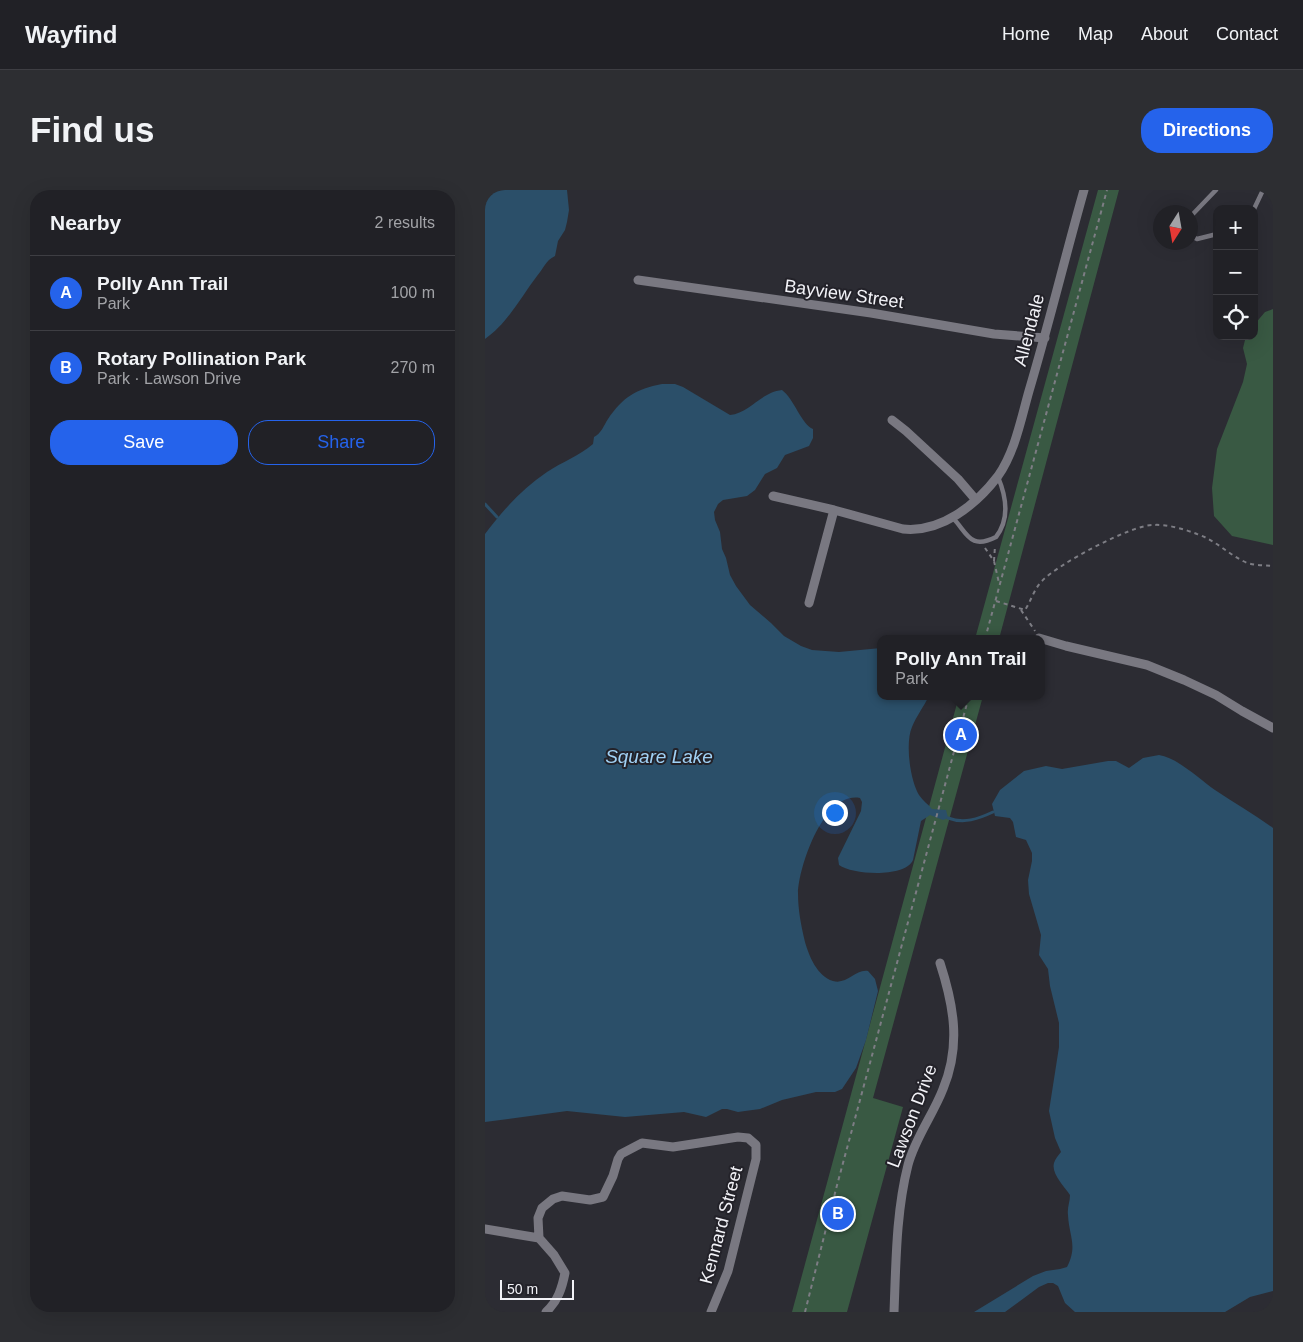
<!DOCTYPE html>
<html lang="en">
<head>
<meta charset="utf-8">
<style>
  :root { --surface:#212126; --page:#2d2e32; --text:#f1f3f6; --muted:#a2a3a7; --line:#3e3e43; --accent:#2563eb }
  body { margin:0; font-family:Helvetica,sans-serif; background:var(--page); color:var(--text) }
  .controls { position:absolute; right:15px; top:15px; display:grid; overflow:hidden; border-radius:10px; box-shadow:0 5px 20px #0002 }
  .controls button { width:45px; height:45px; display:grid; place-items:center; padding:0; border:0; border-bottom:1px solid var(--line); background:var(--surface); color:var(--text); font:25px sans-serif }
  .compass { position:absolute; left:668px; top:15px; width:45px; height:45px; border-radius:50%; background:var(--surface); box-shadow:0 5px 20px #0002; rotate:191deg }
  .scale { position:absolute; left:15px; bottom:12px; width:74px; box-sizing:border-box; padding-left:5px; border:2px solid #f2f2f7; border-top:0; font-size:14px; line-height:18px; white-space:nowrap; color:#f2f2f7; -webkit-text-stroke:4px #232229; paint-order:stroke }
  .you { position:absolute; left:349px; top:622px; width:18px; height:18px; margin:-12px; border:4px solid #fff; border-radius:50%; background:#1a73e8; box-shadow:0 0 0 8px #1a73e833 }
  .badge { display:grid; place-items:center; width:32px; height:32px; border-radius:50%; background:var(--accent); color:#fff; font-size:16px; font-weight:700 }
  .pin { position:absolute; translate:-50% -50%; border:2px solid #fff; box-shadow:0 1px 5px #0006 }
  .popup { position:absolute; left:392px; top:445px; width:168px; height:65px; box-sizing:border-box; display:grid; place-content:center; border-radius:10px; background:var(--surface); filter:drop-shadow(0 1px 4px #0005); font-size:16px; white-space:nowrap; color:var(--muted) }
  .popup b { font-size:19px; color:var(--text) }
  .popup::after { content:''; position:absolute; left:50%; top:100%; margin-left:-10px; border:10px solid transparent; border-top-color:var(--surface) }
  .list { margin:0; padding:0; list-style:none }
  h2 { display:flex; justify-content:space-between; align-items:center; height:65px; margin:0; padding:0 20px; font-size:21px }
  h2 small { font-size:16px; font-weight:400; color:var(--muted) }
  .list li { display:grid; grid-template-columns:32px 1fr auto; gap:15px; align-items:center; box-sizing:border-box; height:75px; padding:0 20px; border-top:1px solid var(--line) }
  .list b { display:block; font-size:19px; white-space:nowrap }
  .list p { margin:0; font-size:16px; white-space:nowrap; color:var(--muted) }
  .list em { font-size:16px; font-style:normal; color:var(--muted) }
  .actions { display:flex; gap:10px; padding:15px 20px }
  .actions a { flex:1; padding:11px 0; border:1px solid var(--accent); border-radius:20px; text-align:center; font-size:18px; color:var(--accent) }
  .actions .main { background:var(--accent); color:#fff }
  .icon { flex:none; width:28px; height:28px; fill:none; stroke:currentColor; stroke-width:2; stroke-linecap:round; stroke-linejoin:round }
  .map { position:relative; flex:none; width:788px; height:1122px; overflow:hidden; border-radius:20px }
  header { display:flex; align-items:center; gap:30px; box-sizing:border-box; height:70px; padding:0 25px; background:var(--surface); border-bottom:1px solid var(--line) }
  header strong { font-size:24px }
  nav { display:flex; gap:28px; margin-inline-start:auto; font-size:18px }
  .intro { display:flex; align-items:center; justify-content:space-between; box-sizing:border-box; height:120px; padding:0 30px }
  h1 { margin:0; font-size:35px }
  .button { padding:12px 22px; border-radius:20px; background:var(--accent); color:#fff; font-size:18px; font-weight:700 }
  main { display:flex; gap:30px; padding:0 30px }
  aside { flex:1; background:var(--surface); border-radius:20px; box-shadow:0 5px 20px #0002 }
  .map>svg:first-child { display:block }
</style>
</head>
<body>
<header>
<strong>Wayfind</strong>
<nav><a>Home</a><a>Map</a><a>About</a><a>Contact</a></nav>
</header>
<div class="intro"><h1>Find us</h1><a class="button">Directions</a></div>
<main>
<aside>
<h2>Nearby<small>2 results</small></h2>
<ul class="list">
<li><span class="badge">A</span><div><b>Polly Ann Trail</b><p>Park</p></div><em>100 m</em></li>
<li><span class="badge">B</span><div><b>Rotary Pollination Park</b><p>Park · Lawson Drive</p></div><em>270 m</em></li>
</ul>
<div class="actions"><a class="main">Save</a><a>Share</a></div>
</aside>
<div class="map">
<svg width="788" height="1122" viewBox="0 0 788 1122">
  <rect width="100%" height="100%" fill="#2c2c33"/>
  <path fill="#395943" d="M613 0H634L514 449H490Z
    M788 119V355L747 346 729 326 727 298 732 259 758 192 762 174 758 158 761 146H769V135L780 122Z
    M474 506H498L388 908 418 917 362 1122H307Z"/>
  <path fill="#2b4f69" d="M0 0H82L84 20 82 32 80 40 73 51 70 66C60 71 59 78 52 86 36 107 22 134 0 149Z
    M177 194H190L198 197 245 225C265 223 276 202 297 200 309 209 317 235 328 239V248L324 256 300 265 292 278 280 284 270 300 262 306 238 310 233 314 229 322 230 330 235 342 237 359 241 368 245 385 251 396 265 415 286 433 299 446 316 456 327 460 354 462 396 458V506H444C439 516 431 527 427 537 420 553 425 590 434 605 438 611 443 614 447 619L461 620 463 628 458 630 445 625 436 631 428 670C420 688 368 685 354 675L353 668 376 621 377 612 375 608C339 601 314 676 313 703 313 720 316 735 320 752 324 766 332 786 348 791 362 795 370 779 383 781L390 789 393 801 381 850 371 878 357 899 350 902H331L297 910 275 919 260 921 253 922 242 919H237L221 927 199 922 140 927 82 921 0 932V344C18 320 37 299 62 282 77 272 94 266 108 254L109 247C116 244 119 235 123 229 138 207 151 199 177 194Z
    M674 565C693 568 714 589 730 600 749 613 769 624 788 638V1101L765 1107 740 1122H590L580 1113 573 1096 568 1093H563L554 1097 520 1122H489L548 1086 561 1081 575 1079 582 1077C593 1056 584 1046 583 1025 582 1018 585 1012 585 1005 579 996 566 984 569 973 570 969 573 966 576 962L570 948 564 921 574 857V833L565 796 563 779 554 765 556 745 544 704 543 690 547 671V663L541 650 531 647 528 632 525 628 510 626 507 614 515 600 539 581 561 576 577 579 623 571H631L644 578 658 568Z"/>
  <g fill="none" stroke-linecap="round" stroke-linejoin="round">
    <path stroke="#2b4f69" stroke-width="3" d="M0 314 12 327
      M463 628C479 634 493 629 508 622"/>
    <path stroke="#7d7d84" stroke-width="2" stroke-dasharray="4 4" stroke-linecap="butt" d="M500 358 509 371 514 393
      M509 371 510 356
      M511 411 540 420C546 411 549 399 557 391 573 374 646 335 668 335 682 334 699 339 712 344 730 350 742 363 758 371 767 376 778 375 788 376
      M536 420 550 441
      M500 449 622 0
      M342 1034 354 1037V1026L360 1014 349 1011
      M320 1122 351 999 484 506"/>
    <path stroke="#797881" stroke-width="4.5" d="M769 19 778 0
      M706 26 731 0
      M706 46 712 49 732 44
      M468 328C483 344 485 360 511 347 525 329 521 306 513 287"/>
    <path stroke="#797881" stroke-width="9" d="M153 90 386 123 509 144 560 148
      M407 230 421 241 473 289 491 310
      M288 306 349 320 418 339C456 343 491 315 513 286 530 262 536 229 544 201 564 134 580 67 599 0
      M324 413 349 320
      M554 448 581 456 662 475 699 490 731 505 757 521 788 538
      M0 1039 54 1048
      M61 1122C73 1111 77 1098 80 1083L69 1065 54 1048 53 1028 57 1018 68 1009 77 1006 105 1010 118 1007 128 986 133 969 136 964 157 953 188 957 253 947 263 948 271 955V969L243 1081 226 1122
      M409 1122C411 1073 411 1022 423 975 430 948 448 925 458 899 476 856 469 816 455 773"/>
  </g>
  <g text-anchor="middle" stroke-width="4" stroke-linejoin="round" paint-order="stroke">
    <g font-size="18" fill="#f2f2f7" stroke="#232229">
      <text transform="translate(359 104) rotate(8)" y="6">Bayview Street</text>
      <text transform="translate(544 140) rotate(-75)" y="6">Allendale</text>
      <text transform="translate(427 926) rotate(-69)" y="6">Lawson Drive</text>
      <text transform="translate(236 1035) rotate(-75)" y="6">Kennard Street</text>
    </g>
    <g font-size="19" font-style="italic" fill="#a0d1f5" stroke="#232229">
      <text x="174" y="573">Square Lake</text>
    </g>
  </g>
</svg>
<div class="controls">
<button>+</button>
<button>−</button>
<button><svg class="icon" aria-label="locate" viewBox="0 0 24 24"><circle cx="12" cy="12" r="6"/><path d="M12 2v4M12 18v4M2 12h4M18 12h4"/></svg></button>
</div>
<svg class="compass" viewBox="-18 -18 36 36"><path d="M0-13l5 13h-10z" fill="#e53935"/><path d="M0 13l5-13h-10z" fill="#a2a3a7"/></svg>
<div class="scale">50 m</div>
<div class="you"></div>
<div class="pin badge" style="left:476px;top:545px">A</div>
<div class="popup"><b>Polly Ann Trail</b>Park</div>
<div class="pin badge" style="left:353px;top:1024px">B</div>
</div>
</main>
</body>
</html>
